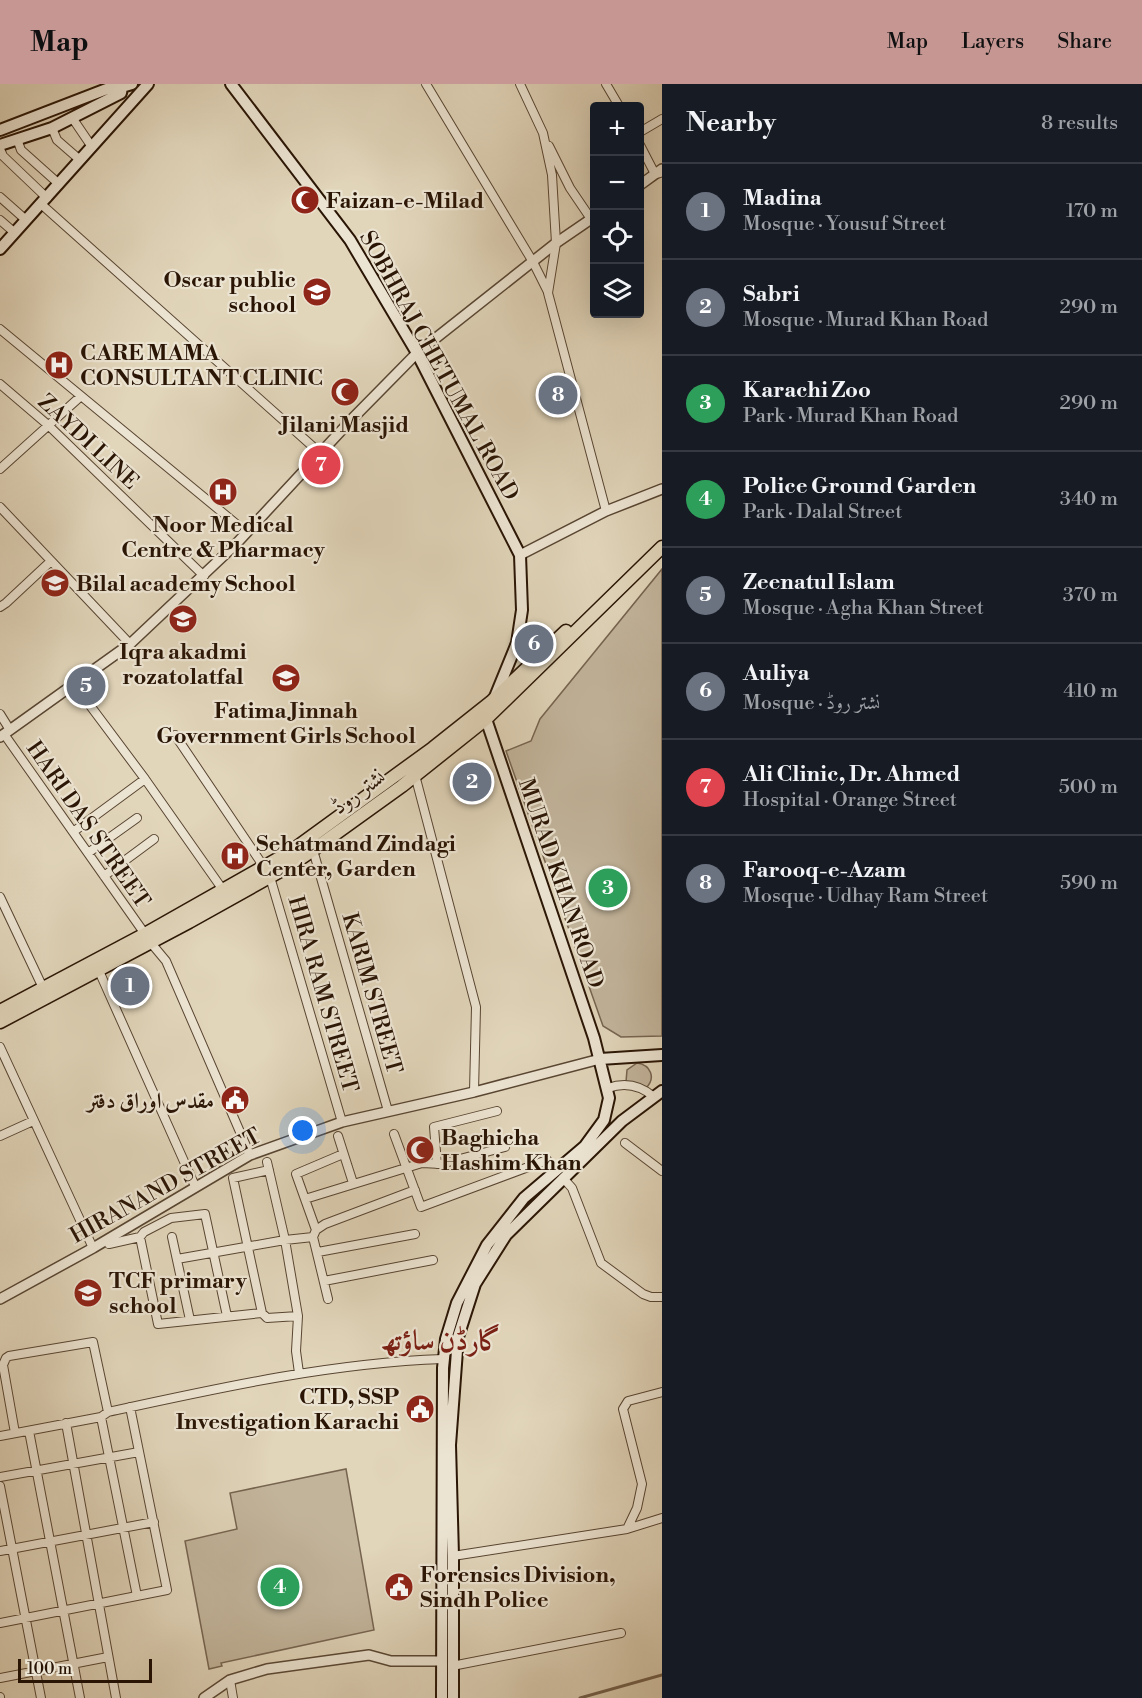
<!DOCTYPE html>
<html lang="en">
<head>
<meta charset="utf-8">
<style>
  :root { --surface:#171b24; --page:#20242c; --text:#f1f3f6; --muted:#9ea1a6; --line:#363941; --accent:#c59692 }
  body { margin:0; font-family:"Libre Bodoni",Amiri,serif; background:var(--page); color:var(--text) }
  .controls { position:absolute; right:18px; top:18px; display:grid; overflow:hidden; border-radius:6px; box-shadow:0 6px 24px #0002 }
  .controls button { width:54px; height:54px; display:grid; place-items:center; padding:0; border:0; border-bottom:2px solid var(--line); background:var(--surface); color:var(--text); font:30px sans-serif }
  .scale { position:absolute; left:18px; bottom:15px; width:134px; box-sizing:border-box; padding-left:6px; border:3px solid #2a1505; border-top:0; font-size:16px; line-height:21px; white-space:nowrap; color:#2a1505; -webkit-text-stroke:4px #ece4d2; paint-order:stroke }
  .you { position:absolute; left:303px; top:1047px; width:21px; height:21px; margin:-15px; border:4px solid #fff; border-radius:50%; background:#1a73e8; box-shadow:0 0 0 9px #1a73e833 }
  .badge { display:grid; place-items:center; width:39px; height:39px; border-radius:50%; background:var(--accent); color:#fff; font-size:20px; font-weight:700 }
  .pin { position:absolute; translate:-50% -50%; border:3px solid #fff; box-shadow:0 2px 6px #0006 }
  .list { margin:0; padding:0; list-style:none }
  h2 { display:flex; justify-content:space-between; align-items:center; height:78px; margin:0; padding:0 24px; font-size:26px }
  h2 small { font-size:20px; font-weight:400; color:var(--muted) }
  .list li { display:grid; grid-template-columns:39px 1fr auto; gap:18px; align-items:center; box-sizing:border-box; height:96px; padding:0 24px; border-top:2px solid var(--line) }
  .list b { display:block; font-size:22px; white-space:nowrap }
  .list p { margin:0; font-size:20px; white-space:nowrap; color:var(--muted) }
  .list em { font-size:20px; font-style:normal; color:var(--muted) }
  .icon { flex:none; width:33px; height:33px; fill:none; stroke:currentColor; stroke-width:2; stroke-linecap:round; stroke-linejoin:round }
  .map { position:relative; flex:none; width:662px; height:1614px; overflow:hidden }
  header { display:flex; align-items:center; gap:36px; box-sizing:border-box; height:84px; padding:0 30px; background:var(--accent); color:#111 }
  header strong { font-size:28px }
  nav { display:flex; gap:33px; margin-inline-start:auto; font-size:21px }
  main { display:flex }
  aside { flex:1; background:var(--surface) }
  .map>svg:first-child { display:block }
</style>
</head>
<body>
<header>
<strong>Map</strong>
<nav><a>Map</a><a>Layers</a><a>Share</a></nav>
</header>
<main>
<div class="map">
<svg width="662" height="1614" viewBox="0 0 662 1614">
  <rect width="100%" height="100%" fill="#e1d5ba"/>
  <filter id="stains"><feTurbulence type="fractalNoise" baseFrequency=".00333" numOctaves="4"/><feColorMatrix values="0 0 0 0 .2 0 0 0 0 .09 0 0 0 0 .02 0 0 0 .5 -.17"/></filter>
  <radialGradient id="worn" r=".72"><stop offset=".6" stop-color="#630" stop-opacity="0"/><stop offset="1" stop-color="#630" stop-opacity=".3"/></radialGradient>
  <path fill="#c2b49b" stroke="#766450" stroke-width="1.5" d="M662 485V952L621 953 603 942 506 667 531 657 540 635Z
    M637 979C651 981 656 994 646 1004L626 998 627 986Z
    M346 1385 374 1546 221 1579 222 1582 209 1585 185 1457 237 1445 230 1409Z"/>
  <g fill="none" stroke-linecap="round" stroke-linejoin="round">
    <path stroke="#73614c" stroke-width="3" d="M580 1614 662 1591"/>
    <g stroke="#584532" stroke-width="10">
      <path id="minor" d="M426 0 533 178 548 208
        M520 0 543 49 552 91 556 159 548 209 606 427
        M606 0 619 22
        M73 35 92 63
        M52 44 57 56 80 76
        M640 48 662 35
        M17 55 21 66 59 100
        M640 61 655 90 660 89
        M549 62 570 104 591 135
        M0 65 3 72 47 114
        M0 113 26 136
        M41 120 320 369
        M0 136 15 149
        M0 245 246 448
        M0 300 48 341 204 492
        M0 385 81 312
        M0 423 130 560
        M0 523 6 519 51 477
        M74 600 145 695 223 806
        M0 630 10 646
        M4 650 145 850
        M175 651 264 783
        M415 691 476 923 474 1008
        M73 748 145 695
        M313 766 388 1027
        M88 769 137 734
        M104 792 154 755
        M270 793 342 1038
        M0 813 44 906
        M151 859 166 877 250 1071
        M99 887 195 1102
        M0 963 93 1164
        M608 1004C625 998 640 1001 654 1013
        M394 1050 421 1123 547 1076 556 1087
        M0 1052 33 1037
        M338 1052 353 1099
        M625 1059 662 1087
        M267 1078 285 1156 298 1232 296 1267 299 1289
        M437 1080 434 1043 497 1027
        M563 1094 572 1104 601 1179 643 1210 651 1213H662
        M305 1115 422 1079 441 1080 505 1063
        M316 1146 296 1090 343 1070
        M140 1153 158 1240 262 1229 267 1234 298 1232
        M172 1153 190 1236
        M313 1153 316 1146 325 1140 415 1106
        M109 1160 140 1153 144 1148 171 1134 205 1130 227 1232
        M318 1168 415 1150
        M177 1175 285 1156 313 1153 328 1215
        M324 1197 433 1176
        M262 1229 233 1094 269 1086
        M101 1333 137 1512
        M66 1339 116 1614
        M29 1347 80 1614
        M15 1349 3 1281 6 1274 9 1272 93 1258 108 1328
        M0 1352 101 1333 108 1328C218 1304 330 1279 443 1275
        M0 1393 139 1368
        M0 1402 41 1614
        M627 1445 662 1434
        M0 1467 154 1438
        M453 1472 627 1445 637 1424 642 1400 623 1325 628 1317 662 1308
        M0 1539 167 1506 130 1323
        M452 1582 621 1549
        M0 1594 108 1573
        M230 1596 233 1614
        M0 1613V1614"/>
    </g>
    <g stroke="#584532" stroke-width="12">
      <path id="tertiary" d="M640 101 662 85
        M520 471 606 427 662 405
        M0 653 130 560 236 460 352 335 417 269 556 159 594 133
        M0 1215 93 1164 250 1071 342 1038 474 1008 600 975
        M204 1614 230 1596 267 1585 369 1571 391 1577H442"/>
    </g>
    <g stroke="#2a1505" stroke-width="14">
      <path id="secondary" d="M231 0 350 156 417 269 520 471 522 526 517 559 486 635 594 954 609 1014 604 1036 585 1062 524 1114 487 1161 457 1219 446 1255 443 1284 442 1614
        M0 46 117 1 122 3 132 0
        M0 61 52 44 121 9 122 3
        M0 165 148 0
        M600 975 662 971
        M453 1614V1472L450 1361 458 1253 475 1200 506 1151 622 1037 662 1007"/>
    </g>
    <g stroke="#2a1505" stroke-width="15">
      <path id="primary" d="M0 927 145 850 290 768 433 664 491 618 566 547
        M0 938 189 838 291 781 313 766 402 702 486 635 662 463"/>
    </g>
    <use href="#minor" stroke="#ece4d2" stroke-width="8"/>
    <use href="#tertiary" stroke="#ece4d2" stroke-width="9"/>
    <use href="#secondary" stroke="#ece4d2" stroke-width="10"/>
    <use href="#primary" stroke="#e1d5ba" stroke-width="12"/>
  </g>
  <defs>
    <g id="mosque-disc" transform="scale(1.5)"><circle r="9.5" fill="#8f2418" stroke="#ece4d2"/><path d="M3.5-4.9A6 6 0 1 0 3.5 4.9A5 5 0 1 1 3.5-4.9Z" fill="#fff"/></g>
    <g id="school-disc" transform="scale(1.5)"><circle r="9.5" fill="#8f2418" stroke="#ece4d2"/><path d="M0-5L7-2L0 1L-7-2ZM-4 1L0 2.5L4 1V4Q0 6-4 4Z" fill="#fff"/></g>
    <g id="hospital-disc" transform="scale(1.5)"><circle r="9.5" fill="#8f2418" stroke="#ece4d2"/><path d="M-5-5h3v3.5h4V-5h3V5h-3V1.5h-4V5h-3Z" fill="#fff"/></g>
    <g id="university-disc" transform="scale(1.5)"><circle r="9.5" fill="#8f2418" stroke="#ece4d2"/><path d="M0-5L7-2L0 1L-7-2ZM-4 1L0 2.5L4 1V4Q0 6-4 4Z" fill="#fff"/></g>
    <g id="civic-disc" transform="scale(1.5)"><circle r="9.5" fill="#8f2418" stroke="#ece4d2"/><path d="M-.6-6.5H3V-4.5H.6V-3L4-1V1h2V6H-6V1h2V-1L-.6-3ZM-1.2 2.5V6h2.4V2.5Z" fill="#fff"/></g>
  </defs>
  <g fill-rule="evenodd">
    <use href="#mosque-disc" x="305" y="116"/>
    <use href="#school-disc" x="317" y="208"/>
    <use href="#hospital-disc" x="59" y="281"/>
    <use href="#mosque-disc" x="345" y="308"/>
    <use href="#hospital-disc" x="223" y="408"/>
    <use href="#school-disc" x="55" y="499"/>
    <use href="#school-disc" x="183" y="535"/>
    <use href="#university-disc" x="286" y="594"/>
    <use href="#hospital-disc" x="235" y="772"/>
    <use href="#civic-disc" x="235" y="1016"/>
    <use href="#mosque-disc" x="420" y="1066"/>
    <use href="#school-disc" x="88" y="1209"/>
    <use href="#civic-disc" x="420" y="1325"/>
    <use href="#civic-disc" x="399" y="1503"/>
  </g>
  <g text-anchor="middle" stroke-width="4.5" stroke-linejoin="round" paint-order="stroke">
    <g font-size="22" font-weight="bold" fill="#2a1505" stroke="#ece4d2" text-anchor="start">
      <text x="326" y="124">Faizan-e-Milad</text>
      <text x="296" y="203" text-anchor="end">Oscar public<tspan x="296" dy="25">school</tspan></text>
      <text x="80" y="276">CARE MAMA<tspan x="80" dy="25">CONSULTANT CLINIC</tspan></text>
      <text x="345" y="348" text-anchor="middle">Jilani Masjid</text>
      <text x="223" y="448" text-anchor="middle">Noor Medical<tspan x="223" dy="25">Centre &amp; Pharmacy</tspan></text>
      <text x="76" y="507">Bilal academy School</text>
      <text x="183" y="575" text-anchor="middle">Iqra akadmi<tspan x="183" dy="25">rozatolatfal</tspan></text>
      <text x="286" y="634" text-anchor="middle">Fatima Jinnah<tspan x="286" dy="25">Government Girls School</tspan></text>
      <text x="256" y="767">Sehatmand Zindagi<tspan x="256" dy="25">Center, Garden</tspan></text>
      <text x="214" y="1024" text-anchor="end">مقدس اوراق دفتر</text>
      <text x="441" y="1061">Baghicha<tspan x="441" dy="25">Hashim Khan</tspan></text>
      <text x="109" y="1204">TCF primary<tspan x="109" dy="25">school</tspan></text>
      <text x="399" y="1320" text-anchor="end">CTD, SSP<tspan x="399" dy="25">Investigation Karachi</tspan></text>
      <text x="420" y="1498">Forensics Division,<tspan x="420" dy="25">Sindh Police</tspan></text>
    </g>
    <g font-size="22" fill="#2a1505" stroke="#ece4d2">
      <text transform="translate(440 281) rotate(61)" y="8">SOBHRAJ CHETUMAL ROAD</text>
      <text transform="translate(89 357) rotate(43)" y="8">ZAYDI LINE</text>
      <text transform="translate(358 707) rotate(-36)" y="8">نشتر روڈ</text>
      <text transform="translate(89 740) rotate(55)" y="8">HARI DAS STREET</text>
      <text transform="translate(562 799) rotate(71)" y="8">MURAD KHAN ROAD</text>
      <text transform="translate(373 909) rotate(74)" y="8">KARIM STREET</text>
      <text transform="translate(324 910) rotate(74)" y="8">HIRA RAM STREET</text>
      <text transform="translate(165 1101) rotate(-29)" y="8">HIRANAND STREET</text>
    </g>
    <g font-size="28" font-weight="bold" fill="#7a1f14" stroke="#ece4d2">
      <text x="441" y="1266">گارڈن ساؤتھ</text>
    </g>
  </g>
  <rect width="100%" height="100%" filter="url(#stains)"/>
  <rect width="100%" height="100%" fill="url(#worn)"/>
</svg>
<div class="controls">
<button>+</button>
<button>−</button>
<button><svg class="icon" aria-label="locate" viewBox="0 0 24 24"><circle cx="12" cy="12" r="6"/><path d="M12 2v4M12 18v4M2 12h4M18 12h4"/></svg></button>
<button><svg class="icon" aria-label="layers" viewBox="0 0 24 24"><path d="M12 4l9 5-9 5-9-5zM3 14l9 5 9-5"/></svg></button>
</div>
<div class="scale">100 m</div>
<div class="you"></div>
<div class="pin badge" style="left:130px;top:902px;background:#6b7280">1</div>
<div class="pin badge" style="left:472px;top:698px;background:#6b7280">2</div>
<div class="pin badge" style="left:608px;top:804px;background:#2e9e5b">3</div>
<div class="pin badge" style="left:280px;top:1503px;background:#2e9e5b">4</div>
<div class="pin badge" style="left:86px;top:602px;background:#6b7280">5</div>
<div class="pin badge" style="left:534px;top:560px;background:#6b7280">6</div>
<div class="pin badge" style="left:321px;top:381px;background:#e0444e">7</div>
<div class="pin badge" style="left:558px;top:311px;background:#6b7280">8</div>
</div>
<aside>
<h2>Nearby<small>8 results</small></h2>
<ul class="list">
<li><span class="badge" style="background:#6b7280">1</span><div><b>Madina</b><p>Mosque · Yousuf Street</p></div><em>170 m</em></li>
<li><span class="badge" style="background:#6b7280">2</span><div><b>Sabri</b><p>Mosque · Murad Khan Road</p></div><em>290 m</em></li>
<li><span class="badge" style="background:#2e9e5b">3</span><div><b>Karachi Zoo</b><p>Park · Murad Khan Road</p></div><em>290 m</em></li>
<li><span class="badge" style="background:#2e9e5b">4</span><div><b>Police Ground Garden</b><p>Park · Dalal Street</p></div><em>340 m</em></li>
<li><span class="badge" style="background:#6b7280">5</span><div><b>Zeenatul Islam</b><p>Mosque · Agha Khan Street</p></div><em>370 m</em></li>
<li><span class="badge" style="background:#6b7280">6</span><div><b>Auliya</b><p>Mosque · نشتر روڈ</p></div><em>410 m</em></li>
<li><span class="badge" style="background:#e0444e">7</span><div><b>Ali Clinic, Dr. Ahmed</b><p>Hospital · Orange Street</p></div><em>500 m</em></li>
<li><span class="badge" style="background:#6b7280">8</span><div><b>Farooq-e-Azam</b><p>Mosque · Udhay Ram Street</p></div><em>590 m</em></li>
</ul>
</aside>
</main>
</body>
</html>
